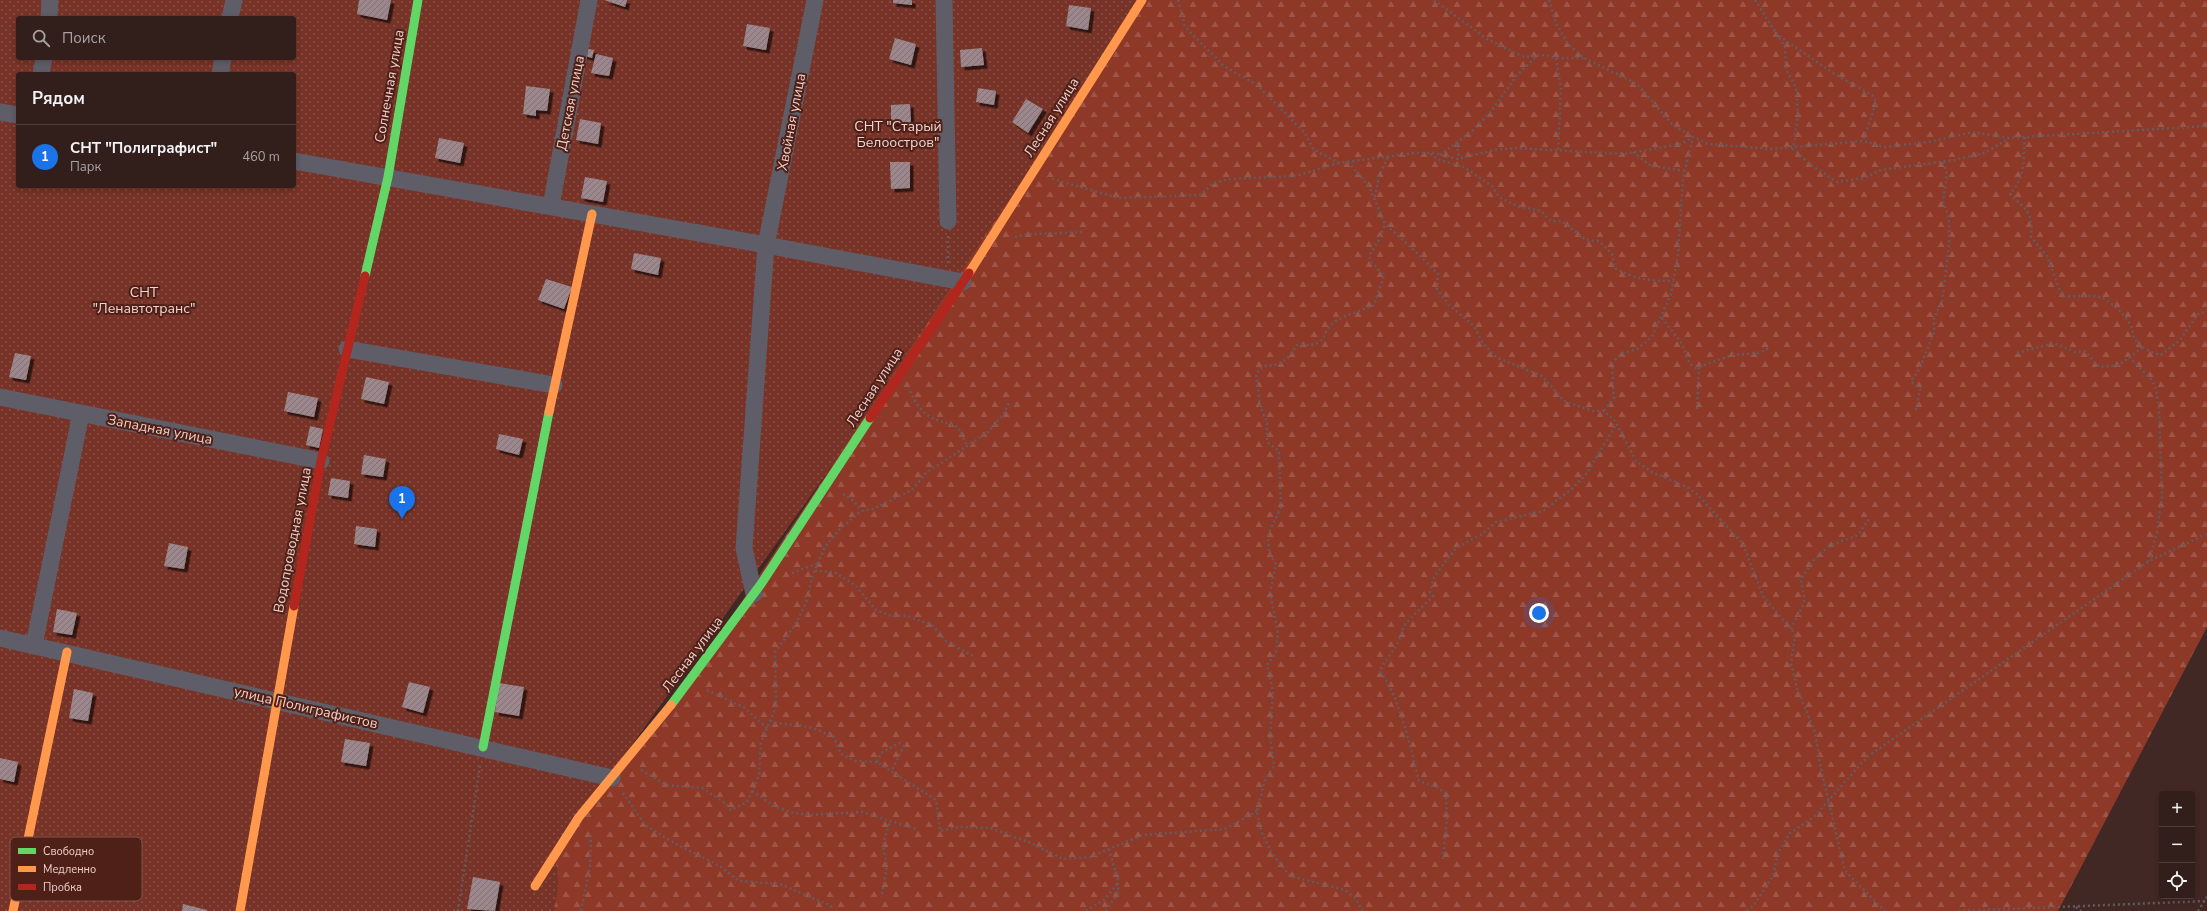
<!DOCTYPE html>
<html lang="ru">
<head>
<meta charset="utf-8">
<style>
  :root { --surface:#321e1b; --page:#3a2724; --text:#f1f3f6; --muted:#a8a2a3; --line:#4d3c3a; --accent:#1a73e8 }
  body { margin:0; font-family:"Nunito Sans",sans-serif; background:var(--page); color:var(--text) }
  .controls { position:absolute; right:12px; bottom:12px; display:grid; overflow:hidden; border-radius:4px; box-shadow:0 2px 6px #0003 }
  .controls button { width:36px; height:36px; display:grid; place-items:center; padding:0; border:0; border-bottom:1px solid var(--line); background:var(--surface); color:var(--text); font:20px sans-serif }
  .you { position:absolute; left:1539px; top:613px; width:14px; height:14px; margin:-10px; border:3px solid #fff; border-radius:50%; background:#1a73e8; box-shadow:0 0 0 6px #1a73e833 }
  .badge { display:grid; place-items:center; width:26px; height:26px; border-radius:50%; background:var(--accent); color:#fff; font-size:13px; font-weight:700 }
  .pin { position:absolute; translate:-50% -33px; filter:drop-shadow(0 1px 2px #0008) }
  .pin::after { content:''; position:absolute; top:21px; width:14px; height:12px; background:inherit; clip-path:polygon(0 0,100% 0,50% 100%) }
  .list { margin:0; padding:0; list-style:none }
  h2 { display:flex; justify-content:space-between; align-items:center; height:52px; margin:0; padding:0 16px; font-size:17px }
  h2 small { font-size:13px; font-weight:400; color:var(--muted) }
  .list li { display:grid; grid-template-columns:26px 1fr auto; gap:12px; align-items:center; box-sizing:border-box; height:64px; padding:0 16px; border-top:1px solid var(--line) }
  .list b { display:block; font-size:15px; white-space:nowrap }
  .list p { margin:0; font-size:13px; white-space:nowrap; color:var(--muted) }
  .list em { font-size:13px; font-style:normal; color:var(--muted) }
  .icon { flex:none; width:22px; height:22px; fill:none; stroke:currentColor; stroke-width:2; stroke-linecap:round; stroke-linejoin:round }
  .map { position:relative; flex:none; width:2207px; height:911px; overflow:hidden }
  .search { position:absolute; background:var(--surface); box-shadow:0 2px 6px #0003; left:16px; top:16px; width:280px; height:44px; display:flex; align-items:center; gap:10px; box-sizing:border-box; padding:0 14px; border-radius:4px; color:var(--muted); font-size:15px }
  .panel { position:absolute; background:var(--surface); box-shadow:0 2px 6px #0003; left:16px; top:72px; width:280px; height:116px; border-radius:4px }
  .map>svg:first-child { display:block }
</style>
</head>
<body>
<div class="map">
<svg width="2207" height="911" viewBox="0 0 2207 911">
  <defs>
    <pattern id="grass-dots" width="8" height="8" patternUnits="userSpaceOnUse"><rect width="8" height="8" fill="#773327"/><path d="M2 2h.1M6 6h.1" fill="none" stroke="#8b5045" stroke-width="1.8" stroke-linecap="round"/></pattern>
    <pattern id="forest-firs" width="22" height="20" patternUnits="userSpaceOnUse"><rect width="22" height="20" fill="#8e3828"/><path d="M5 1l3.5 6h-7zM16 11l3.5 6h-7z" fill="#9e5446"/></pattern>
    <pattern id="building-hatch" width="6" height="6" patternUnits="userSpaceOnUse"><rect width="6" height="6" fill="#9c878c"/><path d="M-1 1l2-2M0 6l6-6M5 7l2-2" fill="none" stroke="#837174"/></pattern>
    <filter id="shadow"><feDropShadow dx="3.5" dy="3.5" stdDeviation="0" flood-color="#0009"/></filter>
  </defs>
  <rect width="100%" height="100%" fill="#422824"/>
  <path fill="url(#grass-dots)" fill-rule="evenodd" d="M0 0H1142L911 356 555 852 558 885 554 911H0ZM18 18H294V58H18ZM18 74H294V186H18Z"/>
  <path fill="url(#forest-firs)" d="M1142 0H2207V627L2058 911H554L558 885 555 852 685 687Z"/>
  <path fill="url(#building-hatch)" filter="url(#shadow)" d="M359 0H391L387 20 357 14Z
    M604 0H627L625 7Z
    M893 0H912V5L893 3Z
    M1069 5 1091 8 1088 30 1066 26Z
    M747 24 770 28 766 50 743 46Z
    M895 38 916 44 911 65 889 59Z
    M584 48 594 50 592 58 582 55Z
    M982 48 984 65 961 67 960 50Z
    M596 54 613 58 609 76 591 73Z
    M526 86 550 89 547 111 536 110V116L523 114Z
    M978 88 996 91 994 105 976 102Z
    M1026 99 1043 109 1028 133 1012 122Z
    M910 104 911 123H891V105Z
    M580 119 601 123 598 144 576 140Z
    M439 138 464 143 460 163 435 158Z
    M890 162H910V188L891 189Z
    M585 177 607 181 603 202 581 198Z
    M634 253 661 258 658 275 631 269Z
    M546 279 572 287 564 309 538 300Z
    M15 353 31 356 26 380 9 377Z
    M366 377 389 382 384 404 361 399Z
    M288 392 318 398 314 417 284 411Z
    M310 426 323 429 319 448 306 445Z
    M499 434 523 439 519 455 496 449Z
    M364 455 386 459 383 477 361 474Z
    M331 478 350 481 348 498 328 495Z
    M356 526 377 529 375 547 354 544Z
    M169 543 188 547 184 569 164 566Z
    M57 609 77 613 72 635 53 632Z
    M409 682 430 687 423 713 402 707Z
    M499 683 524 687 519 716 495 712Z
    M74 689 93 693 88 721 69 718Z
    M345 739 370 743 366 766 341 762Z
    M0 758 18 762 14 782 0 779Z
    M473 877 500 882 495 911 467 909Z
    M183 904 207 910V911H182Z"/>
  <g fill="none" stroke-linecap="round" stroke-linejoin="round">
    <path stroke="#625b60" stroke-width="2.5" stroke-dasharray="2 3" stroke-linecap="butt" d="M1178 0 1185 27 1224 66 1257 85 1305 133 1313 149 1339 163 1414 153H1433L1457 159 1494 150 1514 148 1624 154 1681 144 1693 137 1708 144 1771 149 1863 141 1884 147 1929 142 1972 132 2009 138 2207 126
      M1434 0 1487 39 1524 57 1544 55 1556 58H1584
      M1549 0 1556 23 1568 44 1584 58 1637 84 1673 125 1693 137 1683 178 1678 255 1671 294 1652 337 1637 349 1621 354 1612 363 1614 398 1604 411
      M1755 0 1785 47 1786 69 1796 88 1798 116 1793 149 1811 165 1837 182 1864 178 1881 170 1954 160 1985 153 2009 138
      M1779 36 1833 73 1873 96 1876 102 1863 141
      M1556 58 1561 88 1558 151
      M2025 137C2023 160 2026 176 2010 194 2027 211 2033 211 2031 237L2047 256 2062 296C2075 298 2092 293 2105 299 2115 305 2127 317 2132 328 2133 331 2132 335 2134 337 2138 347 2152 353 2161 355L2180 340 2198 314 2207 311
      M1457 144 1458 154 1462 158
      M1633 152 1651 166 1685 171
      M1430 154 1439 160 1464 167 1492 186 1499 197 1517 206 1541 211 1551 221H1562L1586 240 1599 241 1612 254 1615 268C1636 280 1650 281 1674 281
      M1440 155 1472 131 1490 113 1517 75 1537 56
      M1348 162 1369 186 1385 224 1417 253 1438 274 1437 289 1449 305 1474 326 1482 342 1496 357 1542 376 1564 401 1593 411H1604L1615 421 1636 461 1652 472 1687 487 1698 495 1743 544 1763 596 1795 634 1791 664 1797 688 1815 732 1821 769 1845 871 1885 911
      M1052 179 1119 198 1201 195 1213 183 1229 179 1296 176 1338 163
      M1375 197 1379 176 1389 155
      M948 236V263
      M1015 237C1034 232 1062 234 1083 232
      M1662 318 1682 344 1690 364 1696 368 1732 355 1759 353 1769 348
      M2017 353 2054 343 2075 352 2085 351 2099 367 2119 365 2143 347
      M2129 357 2151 379 2156 389 2159 408 2162 495 2157 532 2149 561
      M910 391C922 418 932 418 958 427L967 446
      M1697 409 1699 367
      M1916 410 1920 389 1911 381 1919 370 1934 332V318L1942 302 1949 244V218L1943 202 1947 174 1943 162
      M843 494 854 501 861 511
      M815 571 834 572 855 585 876 610 891 616H907L932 625 946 641 975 657
      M792 573 819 563
      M1791 629 1804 603V595L1801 583 1802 577 1814 560 1829 546 1858 535 1869 519
      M707 690 745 708 767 728
      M770 721C783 725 795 724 808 727 817 729 826 734 834 737L841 754 856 761 877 762 936 800 940 831 959 827 990 828 1031 843 1063 859 1090 857 1143 835 1225 829 1257 811
      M877 762 881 753 899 743 904 746 892 770
      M641 770 666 785 702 788 725 803 731 810 747 802 759 776 761 742 776 707 775 652 795 625 806 603 813 574 825 547 839 530 861 511 873 509 912 490 926 473 987 433 1003 415 1010 401
      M752 791 776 807 790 812 809 815 862 812 916 829
      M623 793 645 825 674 843 720 866 739 881 780 884 831 906 832 911
      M1443 859 1447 818 1446 795 1439 788 1419 781C1412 753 1398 691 1380 672L1382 666 1397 645 1405 624 1433 596 1430 592 1434 577 1456 548 1482 534 1496 522 1543 511 1573 488 1587 473 1616 425
      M882 894 887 866 883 845 890 821
      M2076 907 2081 911
      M458 911 480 766
      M581 911 590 866 591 834
      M1086 911 1105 899 1118 883
      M1106 911 1118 893V879L1109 850
      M1363 911 1355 898 1345 890 1290 876 1271 852 1260 828 1257 811 1264 783 1274 765 1270 737 1273 691 1267 665 1276 653 1278 633 1270 592 1276 564 1269 553 1268 535 1281 507 1279 451 1267 442V422L1260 406 1256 374 1263 366C1282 366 1287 360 1297 345 1332 347 1317 334 1336 321 1347 314 1362 311 1374 305L1384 276 1372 263 1369 256 1379 240 1385 224
      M1747 911 1754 905 1773 876 1778 853 1790 833 1814 817 1867 757 2149 561 2207 534
      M1958 911 2207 901
      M2198 911 2207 897"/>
    <path stroke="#5f5e68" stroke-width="17" d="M944 0 948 221
      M49 18 50 0
      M230 18 234 0
      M41 74 44 58
      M220 74 223 58
      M0 112 18 115
      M294 161 766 245 963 282
      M551 206 589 0
      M347 349 554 385
      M0 397 321 461
      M754 594 744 548 766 245 815 0
      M0 638 612 778
      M34 645 81 413"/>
    <path stroke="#63d668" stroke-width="9" d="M365 276 388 177 418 0
      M671 705 761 584 870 418
      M483 747 549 412"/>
    <path stroke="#ff974d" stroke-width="9" d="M969 273 1142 0
      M549 412 592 214
      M535 886 579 817 671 705
      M13 911 67 652
      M240 911 294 606"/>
    <path stroke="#b3261e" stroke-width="9" d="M870 418 969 273
      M294 606 321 461 365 276"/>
  </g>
  <g text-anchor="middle" stroke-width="4" stroke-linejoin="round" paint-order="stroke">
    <g font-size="14" fill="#efcfc8" stroke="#4f2017">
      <text transform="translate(389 86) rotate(-80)" y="5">Солнечная улица</text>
      <text transform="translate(570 103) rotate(-79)" y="5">Детская улица</text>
      <text transform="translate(1051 117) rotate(-58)" y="5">Лесная улица</text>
      <text transform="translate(791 122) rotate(-79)" y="5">Хвойная улица</text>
      <text transform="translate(874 387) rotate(-57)" y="5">Лесная улица</text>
      <text transform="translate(160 429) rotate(11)" y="5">Западная улица</text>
      <text transform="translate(292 540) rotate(-79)" y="5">Водопроводная улица</text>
      <text transform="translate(692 654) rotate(-53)" y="5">Лесная улица</text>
      <text transform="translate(306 707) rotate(13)" y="5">улица Полиграфистов</text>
    </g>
    <g font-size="14" fill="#f0d4cd" stroke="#4f2017">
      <text x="898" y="131">СНТ "Старый<tspan x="898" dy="16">Белоостров"</tspan></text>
      <text x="144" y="297">СНТ<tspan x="144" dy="16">"Ленавтотранс"</tspan></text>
    </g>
  </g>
  <rect x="10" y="837" width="132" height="64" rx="6" fill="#4f2017" stroke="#7f554c" stroke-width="1"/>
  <rect x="18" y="848" width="18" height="6" fill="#63d668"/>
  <rect x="18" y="866" width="18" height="6" fill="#ff974d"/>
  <rect x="18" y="884" width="18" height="6" fill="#b3261e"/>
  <g font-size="11" fill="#efcfc8">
    <text x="43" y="855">Свободно</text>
    <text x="43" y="873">Медленно</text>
    <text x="43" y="891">Пробка</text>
  </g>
</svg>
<div class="controls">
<button>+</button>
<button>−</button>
<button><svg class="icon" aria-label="locate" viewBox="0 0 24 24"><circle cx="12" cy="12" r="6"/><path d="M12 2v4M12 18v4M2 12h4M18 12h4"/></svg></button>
</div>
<div class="you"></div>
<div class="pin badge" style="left:402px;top:519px">1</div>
<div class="search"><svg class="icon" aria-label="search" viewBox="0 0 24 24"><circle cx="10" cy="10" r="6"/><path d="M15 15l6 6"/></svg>Поиск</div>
<section class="panel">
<h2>Рядом<small></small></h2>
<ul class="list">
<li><span class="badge">1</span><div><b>СНТ &quot;Полиграфист&quot;</b><p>Парк</p></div><em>460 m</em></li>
</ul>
</section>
</div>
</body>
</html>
